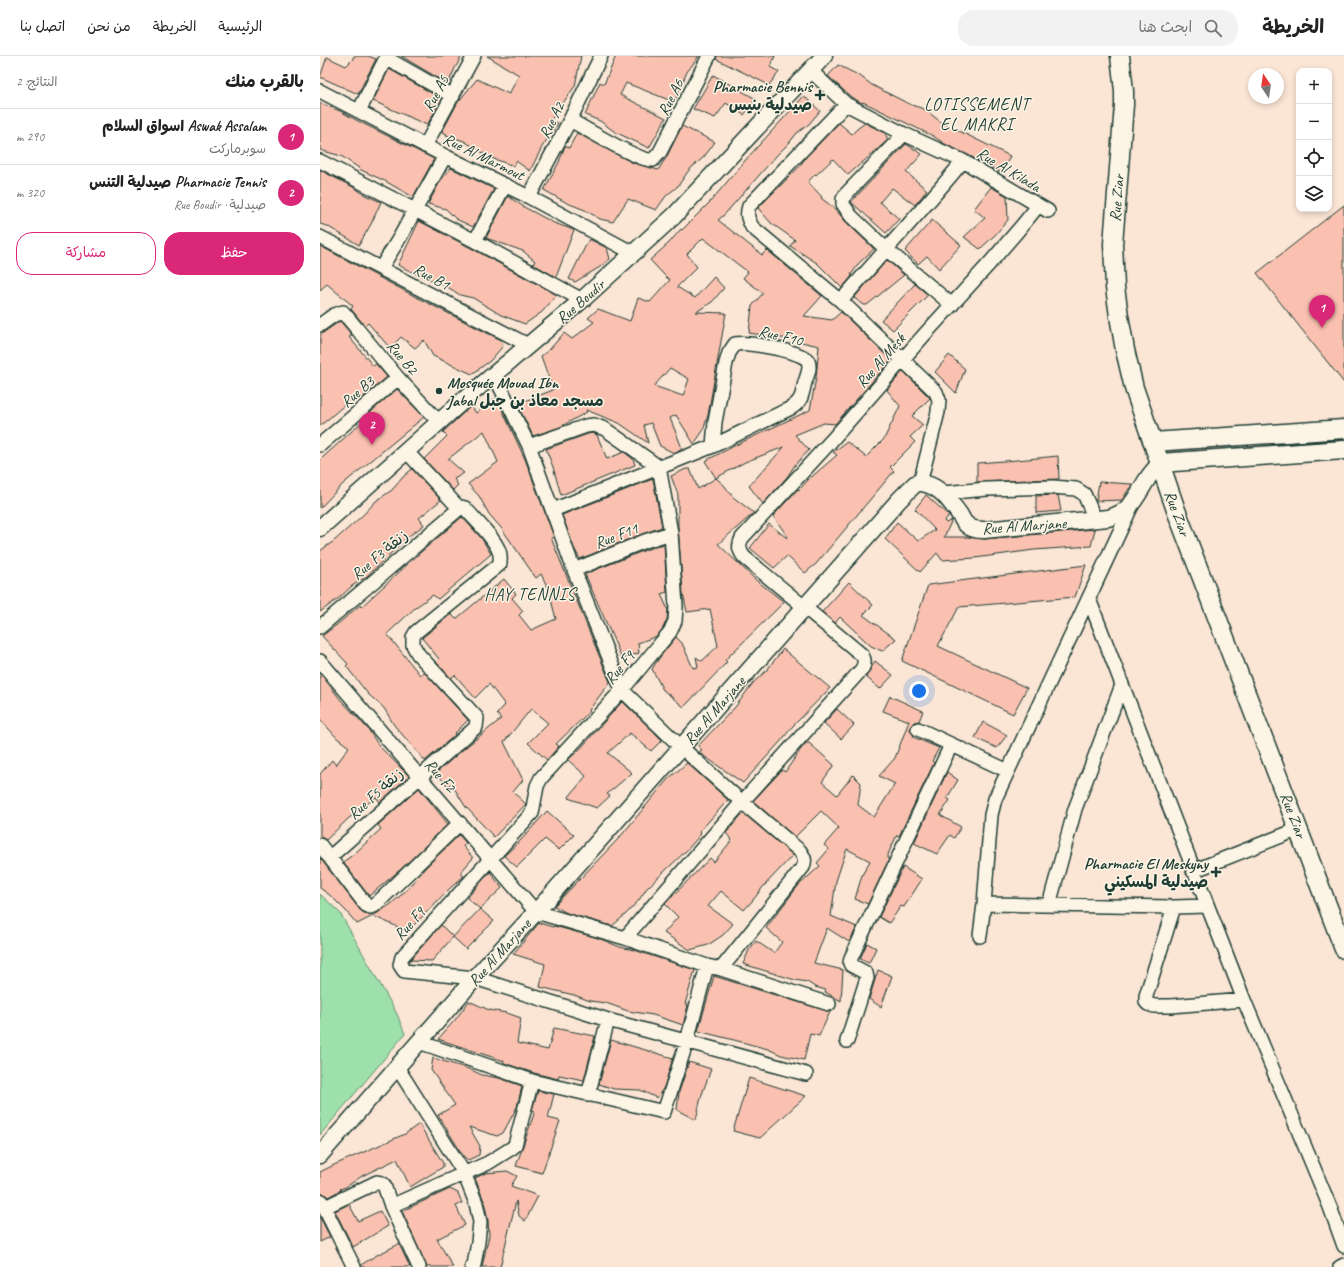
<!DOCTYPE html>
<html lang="ar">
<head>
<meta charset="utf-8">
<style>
  :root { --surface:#fff; --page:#f2f2f2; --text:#222; --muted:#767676; --line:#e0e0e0; --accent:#db2777 }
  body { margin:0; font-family:Caveat,"Playpen Sans Arabic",sans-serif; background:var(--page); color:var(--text); direction:rtl }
  .controls { position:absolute; right:12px; top:12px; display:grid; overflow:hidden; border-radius:8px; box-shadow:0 2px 6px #0003 }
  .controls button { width:36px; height:36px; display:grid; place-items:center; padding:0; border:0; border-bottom:1px solid var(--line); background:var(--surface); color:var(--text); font:20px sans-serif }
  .compass { position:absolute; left:928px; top:12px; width:36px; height:36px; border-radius:50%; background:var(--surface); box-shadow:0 2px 6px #0003; rotate:347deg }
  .you { position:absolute; left:599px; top:635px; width:14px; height:14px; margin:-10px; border:3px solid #fff; border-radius:50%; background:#1a73e8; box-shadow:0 0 0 6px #1a73e833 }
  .badge { display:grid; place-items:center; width:26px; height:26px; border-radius:50%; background:var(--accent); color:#fff; font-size:13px; font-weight:700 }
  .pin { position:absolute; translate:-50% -33px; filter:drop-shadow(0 1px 2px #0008) }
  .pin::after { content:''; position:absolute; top:21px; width:14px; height:12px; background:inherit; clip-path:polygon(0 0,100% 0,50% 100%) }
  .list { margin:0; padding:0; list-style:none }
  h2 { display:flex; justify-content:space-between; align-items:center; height:52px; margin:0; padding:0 16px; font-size:17px }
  h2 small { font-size:13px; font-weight:400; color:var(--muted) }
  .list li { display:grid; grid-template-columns:26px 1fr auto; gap:12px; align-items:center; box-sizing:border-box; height:56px; padding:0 16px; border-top:1px solid var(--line) }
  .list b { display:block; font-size:15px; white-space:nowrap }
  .list p { margin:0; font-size:13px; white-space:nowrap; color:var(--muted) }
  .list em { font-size:13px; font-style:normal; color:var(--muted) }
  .actions { display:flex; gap:8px; padding:12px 16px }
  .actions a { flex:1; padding:9px 0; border:1px solid var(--accent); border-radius:16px; text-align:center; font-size:14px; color:var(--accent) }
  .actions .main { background:var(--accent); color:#fff }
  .icon { flex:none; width:22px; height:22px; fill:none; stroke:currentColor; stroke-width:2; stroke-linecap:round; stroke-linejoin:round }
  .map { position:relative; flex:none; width:1024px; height:1211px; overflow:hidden; direction:ltr }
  header { display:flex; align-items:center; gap:24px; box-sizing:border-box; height:56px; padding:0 20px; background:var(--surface); border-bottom:1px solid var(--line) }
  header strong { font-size:19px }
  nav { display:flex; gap:22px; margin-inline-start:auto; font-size:14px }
  .search { width:280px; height:36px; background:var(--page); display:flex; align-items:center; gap:10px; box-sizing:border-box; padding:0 14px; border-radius:16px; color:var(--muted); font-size:15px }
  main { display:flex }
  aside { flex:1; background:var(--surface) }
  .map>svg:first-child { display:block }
</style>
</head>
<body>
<header>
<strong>الخريطة</strong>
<div class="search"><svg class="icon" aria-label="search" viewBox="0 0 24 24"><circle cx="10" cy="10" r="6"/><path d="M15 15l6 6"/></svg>ابحث هنا</div>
<nav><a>الرئيسية</a><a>الخريطة</a><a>من نحن</a><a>اتصل بنا</a></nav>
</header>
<main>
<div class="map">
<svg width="1024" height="1211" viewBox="0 0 1024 1211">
  <rect width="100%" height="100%" fill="#fbe5d5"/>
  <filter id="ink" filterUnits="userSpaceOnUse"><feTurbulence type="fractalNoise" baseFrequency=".025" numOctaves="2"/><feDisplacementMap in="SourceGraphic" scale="8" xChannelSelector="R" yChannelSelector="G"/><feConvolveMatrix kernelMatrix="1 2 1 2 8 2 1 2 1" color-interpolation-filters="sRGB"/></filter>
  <g filter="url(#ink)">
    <path fill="#9ee0ab" stroke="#5e8e70" d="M0 838 20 857 77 958 85 978 0 1079Z"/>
    <path fill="#fac1b0" stroke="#1f3d34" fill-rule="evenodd" d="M34 0H48L56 3 38 38 0 21 7 1 26 10 32 4Z
      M81 0H142L135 12 128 28Z
      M167 0H261L255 30 230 65 238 67 222 91 210 115 196 105 194 110 171 102 144 85 126 79 127 78 122 76 138 46 157 23 189 38 199 19Z
      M296 0H379L367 16 354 46 306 27 300 39 346 62 329 92 295 76 280 65 265 59 280 26 284 28Z
      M397 0H455L450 11 459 16 449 29 396 3Z
      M518 9 540 20 552 29 589 48 604 53 621 66 690 100 682 117 646 98 625 88 613 80 543 46 542 47 531 41 508 20Z
      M69 13 122 43 107 69 53 45Z
      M393 19 436 43 424 59 406 47 395 62 373 53Z
      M484 40 500 55 489 68 477 77 469 87 457 99 404 159 398 164 442 199 447 194 502 240 484 260 512 264 521 256 571 304 515 368 504 367 475 379 489 394 475 409 467 421 443 448 429 430 464 391 425 406 396 422 385 405 418 388 490 354 496 322 499 290 468 283 429 277 432 250 443 237 423 222 428 216 383 182 367 198 377 211 357 231 375 242 394 221 404 232 392 246 376 256 406 257 388 359 383 375 374 388 356 359 350 362 362 392 354 397 340 390 331 367 324 369 328 387 299 367 266 354 267 356 240 371 213 380 197 348 233 334 221 300 229 294 244 277 252 283 274 266 268 262 278 253 310 265 318 242 330 246 350 224 347 222 330 204 349 187 361 173 362 174 390 146 429 100ZM350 312 369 323 363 340 334 330Z
      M0 47 20 55 38 65 114 103 93 141 65 125 39 113V112L21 100 0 94Z
      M519 67 532 78 537 73 545 67 565 77 568 84 528 119 513 103 496 119 495 118 488 126 502 141 501 142 515 153 526 166 554 193 539 207 531 219 532 220 522 232 497 207 470 190 475 184 451 167 438 152 480 110 486 101Z
      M362 70 395 86 384 101 369 114 358 130 346 140 336 154 308 143 293 166 280 163 265 154 247 147 224 134 239 106 245 90 249 92 257 77 313 107 338 114 346 102Z
      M586 88 602 98 586 116 607 134 595 149 572 132 560 146 579 163 566 177 531 146Z
      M131 112 174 133 153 171 136 163 126 153 108 148 121 124Z
      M0 114 35 132 45 139 61 146 51 168 39 189 7 170 0 168Z
      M671 131 687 140 688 164 675 179 660 193 644 181 665 162 654 153Z
      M188 140 204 151 234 167 254 174 236 221 213 208 215 205 203 195 166 182Z
      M1024 149V327L937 217Z
      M612 164 641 189 619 213 607 200 598 208 585 195Z
      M99 165 151 192 237 239 222 256 205 268 181 259 153 242 140 239 126 230 94 217 78 209Z
      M269 183 287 192 290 203 280 211 255 226 249 223Z
      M0 190 100 243 181 284 183 290 170 305 152 318 113 300 104 284 95 292 81 281 70 292 48 267 45 270 31 253 33 250 7 228 0 234Z
      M567 204 584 219 547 249H544L534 242Z
      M595 228 608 239 573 274 561 264Z
      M20 265 32 279 29 281 45 300 53 310 56 308 67 321 40 344 35 340 0 370V279Z
      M629 299 645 313 636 337 615 316Z
      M583 315 610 342 592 360 603 369 590 381 595 386 570 411 574 415 496 508 485 517 467 500 454 512 430 492 449 468 467 482 468 481 453 460 478 433 479 434 488 424 517 399 513 396 527 386 546 401 564 383 580 350 567 334Z
      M77 333 104 361 23 428 0 452V404L43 365 53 354Z
      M177 343 205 403 234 481 231 482 290 626 269 654 270 655 236 688 239 690 227 704 208 687 228 667 211 653 184 686 203 724 193 736 206 748 174 781 145 750 131 727 128 730 116 717 146 691 181 663 177 658 185 649 169 628 155 642 135 619 131 622 116 606 119 603 102 582 131 558 136 563 184 523 196 538 192 542 203 555 199 559 211 574 236 563 228 532 221 518 216 522 182 473 169 458 159 440 148 428 178 406 164 375 128 403 144 417 134 423 138 429 133 434 104 403 127 380 123 376 151 350 156 357 171 344Z
      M273 377 277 379 287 403 304 396 313 403 315 409 241 439 233 411 226 393 268 378Z
      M738 400 739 423 657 426V407L697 404Z
      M92 413 121 444 99 462 104 469 89 480 47 520 32 530 19 542 0 556V495L14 485 43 459 56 445 72 434 83 421Z
      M366 413H370L378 433 396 422 404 429 413 441 434 457 398 488 437 525 464 546 405 604 407 606 364 651 343 634 332 613 340 601 356 581 362 587 373 612 378 611 376 601 382 605 398 590 390 553 367 556 363 537 358 471V439L351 420Z
      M333 423 342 471 322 478 260 503 254 492 242 459Z
      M779 426 812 428 802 444 776 445Z
      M606 439 629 460 624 465 626 467 632 464 624 481H648L665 483 775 473 771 490 714 494 655 502 622 504 617 497 600 516 565 483 577 466 598 485 615 474 595 453Z
      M738 439 741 455 716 457V440Z
      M142 461 162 483 171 498 118 543 113 539 96 551 67 578 100 619 104 616 148 664 134 678 135 679 105 705 74 669 64 652 48 638 26 610 28 608 2 580 19 567 40 549 41 551 101 496Z
      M344 488 347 536 341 538 348 554 347 563 343 572 337 580 318 587 319 597 302 603 265 518 328 493Z
      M766 509 755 541 639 551 618 590 707 632 693 658 582 605 608 529Z
      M529 526 553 549 543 559 576 583 562 595 551 590 520 561 515 567 502 556Z
      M463 593 510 632 472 671 461 685 423 727 381 698 379 696 382 694 378 690 416 650 433 627 447 614Z
      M555 605 573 619 560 633 546 621Z
      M0 617 20 643 48 673 59 690 89 720 60 746 56 741 29 762 6 784 0 781V718L12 704 16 709 29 691 17 682 0 663Z
      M570 640 603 655 599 665 594 666 591 670 590 674 594 679 593 681 619 692 612 705 614 707 579 780 577 779 569 796 567 802 569 803 548 848 535 843 542 819 550 805 527 793 523 804 516 825 511 860 537 871 529 886 507 872 494 907 523 914 521 945 505 936 506 934 495 931 487 926 475 924 423 908 429 894 436 885 454 897 462 886 446 872 478 830 500 810 497 807 509 793 504 789 519 772 501 755 475 781 433 745 462 714 465 716 481 693 486 687H489L514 709 502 726 517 739 533 719 541 727 538 749 554 761 575 728 559 720 575 702 589 665 563 655Z
      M303 646 342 684 331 695 310 677 288 697 312 717 287 738 290 740 277 752 248 742 266 720 248 704 261 692 301 647Z
      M517 653 534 669 521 683 504 667Z
      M663 666 687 679 677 692 655 682Z
      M367 707 408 744 379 776 381 778 367 794 327 832 319 844 305 859 292 870 247 857 234 850 300 781 348 723Z
      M627 716 638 724 627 742 630 744 620 759 641 771 634 782 630 779 617 798 594 787Z
      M99 732 128 768 81 813 49 840 23 806 34 798 61 773 58 769Z
      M227 755 254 779 239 794 225 783 197 811 184 800 201 784Z
      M423 757 473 799 443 831 433 844 424 854 401 835 388 850 413 868 403 879 388 889 370 894 344 877 358 861 345 848 390 802 394 806 412 784 406 777Z
      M139 779 146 787 143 790 153 802 140 817 144 820 128 834 96 867 87 875 53 860 71 848 90 831 105 812Z
      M0 802 40 854 46 858 52 859 53 860 37 868 26 855 11 840 0 832Z
      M583 811 602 823 584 851 581 850 569 867 559 861Z
      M170 816 182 832 160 853 147 842Z
      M160 853 174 865 146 893 133 881Z
      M219 867 233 871 234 870 278 882 300 891 314 894 375 914 365 948 368 949 363 969 333 959 308 955 286 947 270 945 254 939 220 931 225 908 193 898Z
      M121 869 133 881 112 905 90 904Z
      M547 887 556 892 549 907 540 903Z
      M558 914 572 920 561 951 549 943Z
      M394 920 510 956 499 980 490 978 484 1004 461 999 448 993 414 984 378 975Z
      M149 945 169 954 187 957 201 962 197 987 228 994 234 972 275 980 264 1024 239 1019 238 1023 214 1017 184 1007V1005L118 983 135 964Z
      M291 984 353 1002 344 1031 337 1042 320 1034 294 1033 279 1028Z
      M113 1002 149 1013 162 1019 179 1022 202 1030 197 1051 183 1077 177 1080 149 1071 160 1090 159 1099 148 1104 144 1101 118 1059 135 1049 111 1014Z
      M369 1006 391 1013 381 1041 376 1064 357 1054 359 1036Z
      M429 1022 486 1040 440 1082 413 1075Z
      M218 1035 234 1038 228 1062 240 1065 222 1117 196 1110 215 1055 212 1054Z
      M99 1068 123 1107V1111L90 1131 77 1103 42 1120 26 1131 20 1133 21 1134 8 1141 5 1138 0 1137V1116L14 1109 85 1078Z
      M187 1115 197 1120 191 1130 218 1140 205 1165 199 1160 196 1145 180 1211H162L169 1179 168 1164 164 1145 155 1122 166 1117Z
      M130 1133 138 1137 142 1147 136 1150 145 1169 117 1183 133 1211H107L82 1155Z
      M29 1148 38 1165 60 1155 68 1170 33 1191 15 1155Z
      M0 1161 10 1181 0 1186Z
      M79 1188 90 1211H42L41 1209 55 1200Z"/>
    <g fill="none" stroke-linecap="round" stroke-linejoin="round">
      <g stroke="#1f3d34" stroke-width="16">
        <path id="minor" d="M66 2 133 40
          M490 14 526 48 584 78 643 105 728 155
          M0 35 125 100 209 141 313 197
          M526 48 429 150C426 159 428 163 432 171L521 245 616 336 619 344 618 356 600 427
          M39 55 67 0
          M250 64C265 72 320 106 333 104L340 96 389 0
          M584 78 526 138 523 143V148L531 160 566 193 632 249
          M105 90 154 0
          M0 105 155 185 262 244
          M209 141 250 64 281 0
          M0 181 208 289
          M155 185 185 129
          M61 212 80 181 125 100
          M521 245C561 198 604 153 643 105
          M0 269 14 259 23 256 78 322 119 366
          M174 318 209 390 254 514 302 634 361 691 422 746 480 795C484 801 486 804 483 811L401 913
          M0 389 78 322
          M209 390 266 370 274 369 285 373 339 411 351 477 356 550 355 565 350 576 302 634 221 722 217 730 212 757 82 901 80 909 84 915 155 922 288 964 486 1018
          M87 396 139 452
          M623 437 667 433 733 431 756 433 764 438 775 463
          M233 454 393 390 471 352C482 345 482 339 485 326 487 320 491 312 488 305 483 295 427 286 415 288L409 297 406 307 395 366 393 390
          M254 514 325 485 351 477
          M769 543 924 944 1010 1151 1024 1190
          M0 571 141 451 145 452C155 464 173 480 179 495 181 499 180 503 180 508L96 576 93 581V589L98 598 157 662 156 671 10 801
          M0 605 216 856 305 882 387 910 401 913 509 948
          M598 673 688 715
          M0 789 46 849 50 851 54 850 140 767
          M873 815 979 773
          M664 848 854 851 887 850
          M729 849 755 753 802 629
          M854 851 826 940V946L828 948 834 950H851L924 944
          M660 880 664 848 671 759 675 743 813 447
          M305 882 422 746 542 613C545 607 545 604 542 599L424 501C419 494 418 490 422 482L512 384 605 278 669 208 700 172 718 150
          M527 985 547 922 546 917 531 909 530 907 531 902 631 689
          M99 986 212 1025 344 1056 367 985 387 910
          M77 1011 144 1117 156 1147 160 1166 158 1186 154 1209 152 1211
          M268 1039 288 964
          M1 1145 34 1211
          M71 1150 168 1107 192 1092 195 1089 212 1025
          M5 1151 57 1126 62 1127 64 1129 71 1150 99 1211
          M1020 1211 1024 1209"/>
      </g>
      <g stroke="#1f3d34" stroke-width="19">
        <path id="tertiary" d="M0 472 146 342 262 244 354 160 504 0
          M0 1099 155 922 216 856 579 444 595 428C598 426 602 427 606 428 622 432 631 447 640 459 642 463 644 467 647 469 651 473 659 474 664 474L788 462C812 456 816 440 828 422 831 417 836 412 840 407"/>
      </g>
      <g stroke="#1f3d34" stroke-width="21">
        <path id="secondary" d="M800 0 804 35V49L793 188 795 231 799 260 805 294 814 332 856 454 1024 893
          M833 386 1024 373
          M840 407 1024 394"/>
      </g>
      <use href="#minor" stroke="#fcf5e5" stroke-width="13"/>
      <use href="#tertiary" stroke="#fcf5e5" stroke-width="16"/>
      <use href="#secondary" stroke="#fcf5e5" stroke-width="18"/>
    </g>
  </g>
  <g fill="#1f3d34" stroke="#fcf5e5" stroke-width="1.5">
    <path d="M498 33h4v4h4v4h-4v4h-4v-4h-4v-4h4z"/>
    <circle cx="119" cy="335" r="4"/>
    <path d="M894 810h4v4h4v4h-4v4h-4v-4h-4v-4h4z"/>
  </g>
  <g text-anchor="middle" stroke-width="3" stroke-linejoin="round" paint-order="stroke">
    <g font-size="16" font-weight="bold" fill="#1f3d34" stroke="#fcf5e5" text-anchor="end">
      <text x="492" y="36">Pharmacie Bennis<tspan x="492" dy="18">صيدلية بنيس</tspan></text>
      <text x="127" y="332" text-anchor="start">Mosquée Mouad Ibn<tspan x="127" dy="18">Jabal مسجد معاذ بن جبل</tspan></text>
      <text x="888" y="813">Pharmacie El Meskyny<tspan x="888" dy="18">صيدلية المسكيني</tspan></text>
    </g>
    <g font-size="16" fill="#1f3d34" stroke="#fcf5e5">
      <text transform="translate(115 37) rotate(-62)" y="6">Rue A5</text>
      <text transform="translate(350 41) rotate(-63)" y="6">Rue A6</text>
      <text transform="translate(231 64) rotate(-64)" y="6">Rue A2</text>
      <text transform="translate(164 100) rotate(26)" y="6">Rue Al Marmout</text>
      <text transform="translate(689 113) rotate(31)" y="6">Rue Al Kilada</text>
      <text transform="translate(796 142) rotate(-85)" y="6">Rue Ziar</text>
      <text transform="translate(112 220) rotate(28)" y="6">Rue B1</text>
      <text transform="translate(260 245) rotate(-41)" y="6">Rue Boudir</text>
      <text transform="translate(461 279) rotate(14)" y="6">Rue F10</text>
      <text transform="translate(83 301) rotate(50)" y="6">Rue B2</text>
      <text transform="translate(560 304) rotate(-49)" y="6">Rue Al Mesk</text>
      <text transform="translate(37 335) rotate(-41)" y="6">Rue B3</text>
      <text transform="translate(858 457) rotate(70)" y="6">Rue Ziar</text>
      <text transform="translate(704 469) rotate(-4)" y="6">Rue Al Marjane</text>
      <text transform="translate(296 479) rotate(-21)" y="6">Rue F11</text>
      <text transform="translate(59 498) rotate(-40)" y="6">Rue F3 زنقة</text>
      <text transform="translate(299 611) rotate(-50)" y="6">Rue F9</text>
      <text transform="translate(394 654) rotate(-49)" y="6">Rue Al Marjane</text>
      <text transform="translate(121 719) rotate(49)" y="6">Rue F2</text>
      <text transform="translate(55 737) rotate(-42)" y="6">Rue F5 زنقة</text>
      <text transform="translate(974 759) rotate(69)" y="6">Rue Ziar</text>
      <text transform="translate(89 867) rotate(-48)" y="6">Rue F9</text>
      <text transform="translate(179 896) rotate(-48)" y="6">Rue Al Marjane</text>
    </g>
    <g font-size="17" letter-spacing="1" fill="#1f3d34" stroke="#fcf5e5">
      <text x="657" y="54">LOTISSEMENT<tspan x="657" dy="20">EL MAKRI</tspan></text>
      <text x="210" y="544">HAY TENNIS</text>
    </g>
  </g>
</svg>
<div class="controls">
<button>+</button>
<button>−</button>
<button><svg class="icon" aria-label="locate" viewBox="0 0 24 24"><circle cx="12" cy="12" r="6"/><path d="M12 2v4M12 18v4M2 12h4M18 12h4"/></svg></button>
<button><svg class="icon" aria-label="layers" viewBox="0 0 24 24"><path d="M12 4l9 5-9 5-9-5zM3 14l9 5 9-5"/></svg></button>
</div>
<svg class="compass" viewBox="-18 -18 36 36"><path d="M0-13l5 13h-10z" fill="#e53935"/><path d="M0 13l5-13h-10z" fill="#767676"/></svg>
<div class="you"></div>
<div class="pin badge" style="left:1002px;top:272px">1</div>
<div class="pin badge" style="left:52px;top:389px">2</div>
</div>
<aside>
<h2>بالقرب منك<small>النتائج: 2</small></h2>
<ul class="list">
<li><span class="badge">1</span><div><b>Aswak Assalam اسواق السلام</b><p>سوبرماركت</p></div><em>290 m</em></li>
<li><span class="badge">2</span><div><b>Pharmacie Tennis صيدلية التنس</b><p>صيدلية · Rue Boudir</p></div><em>320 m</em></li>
</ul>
<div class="actions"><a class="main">حفظ</a><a>مشاركة</a></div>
</aside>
</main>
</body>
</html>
